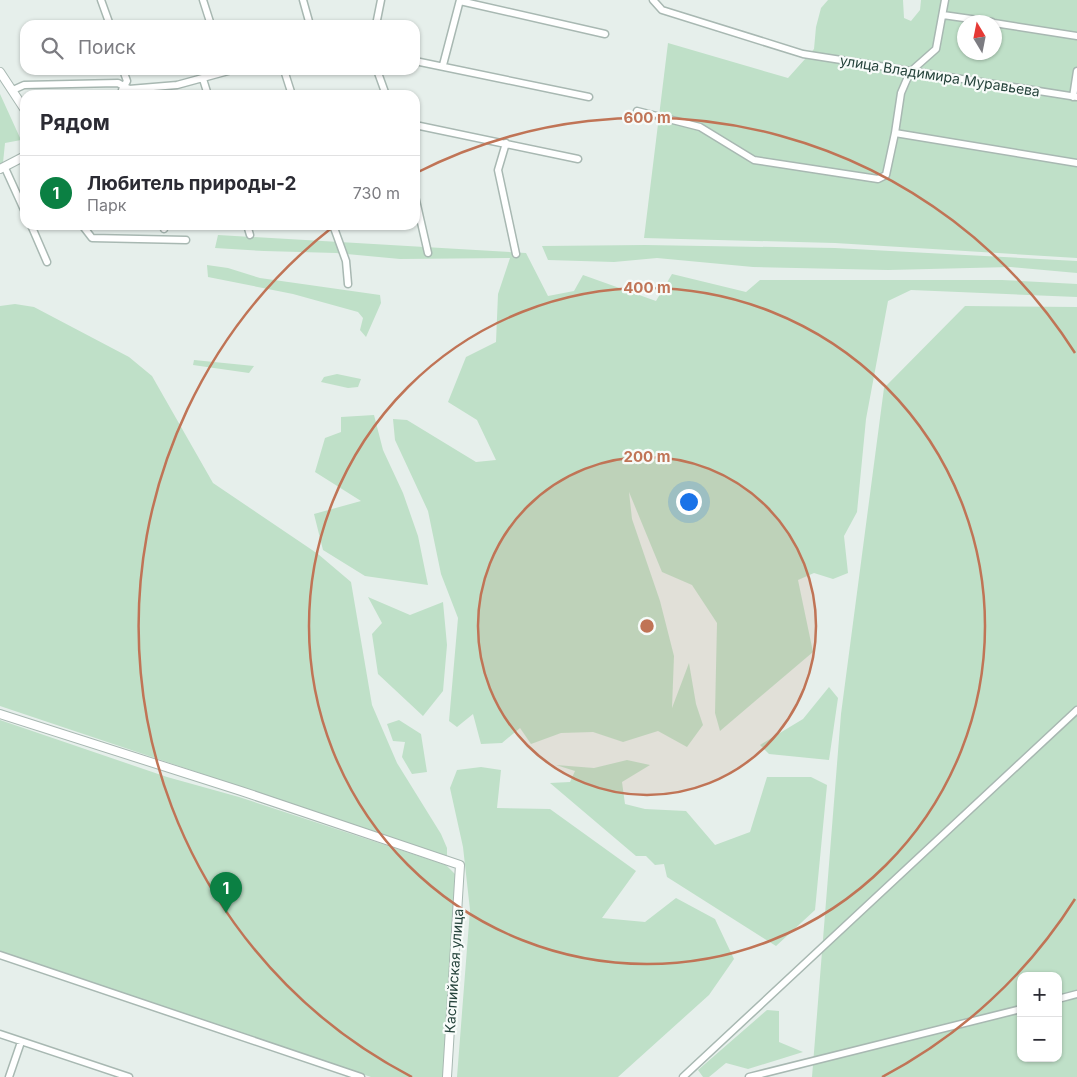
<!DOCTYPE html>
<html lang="ru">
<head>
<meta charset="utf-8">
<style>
  :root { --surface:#fff; --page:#f7f7f7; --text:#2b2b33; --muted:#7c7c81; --line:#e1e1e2; --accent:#0b8043 }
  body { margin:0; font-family:Inter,sans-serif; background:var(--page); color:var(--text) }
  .controls { position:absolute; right:15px; bottom:15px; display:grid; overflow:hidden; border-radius:10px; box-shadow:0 1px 4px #0004 }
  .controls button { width:45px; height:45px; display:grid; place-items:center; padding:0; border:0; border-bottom:1px solid var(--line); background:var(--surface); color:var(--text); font:25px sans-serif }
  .compass { position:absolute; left:957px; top:15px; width:45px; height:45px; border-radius:50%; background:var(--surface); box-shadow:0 1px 4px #0004; rotate:350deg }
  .you { position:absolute; left:688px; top:501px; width:18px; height:18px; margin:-12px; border:4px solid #fff; border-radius:50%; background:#1a73e8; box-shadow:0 0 0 8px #1a73e833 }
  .badge { display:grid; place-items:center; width:32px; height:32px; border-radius:50%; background:var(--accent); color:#fff; font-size:16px; font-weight:700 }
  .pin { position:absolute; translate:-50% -41px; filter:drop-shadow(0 1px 2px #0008) }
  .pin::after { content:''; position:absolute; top:26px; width:18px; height:15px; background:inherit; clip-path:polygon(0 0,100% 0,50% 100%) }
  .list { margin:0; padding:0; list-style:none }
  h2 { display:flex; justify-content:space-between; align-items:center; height:65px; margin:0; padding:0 20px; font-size:21px }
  h2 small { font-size:16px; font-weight:400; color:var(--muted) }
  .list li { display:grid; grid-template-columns:32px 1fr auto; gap:15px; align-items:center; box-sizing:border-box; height:75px; padding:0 20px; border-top:1px solid var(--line) }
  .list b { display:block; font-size:19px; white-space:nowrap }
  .list p { margin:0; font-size:16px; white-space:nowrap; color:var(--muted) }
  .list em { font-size:16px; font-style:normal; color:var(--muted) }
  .icon { flex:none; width:28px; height:28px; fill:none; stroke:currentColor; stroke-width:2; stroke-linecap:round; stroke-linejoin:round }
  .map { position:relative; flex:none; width:1077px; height:1077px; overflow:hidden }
  .search { position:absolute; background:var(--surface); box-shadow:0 1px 4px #0004; left:20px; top:20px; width:400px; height:55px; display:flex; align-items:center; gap:12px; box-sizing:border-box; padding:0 18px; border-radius:15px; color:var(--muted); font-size:19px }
  .panel { position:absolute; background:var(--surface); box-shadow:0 1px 4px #0004; left:20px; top:90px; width:400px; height:140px; border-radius:15px }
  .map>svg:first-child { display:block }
</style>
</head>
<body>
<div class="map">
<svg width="1077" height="1077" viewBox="0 0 1077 1077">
  <rect width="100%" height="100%" fill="#e6efeb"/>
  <path fill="#bfe0c8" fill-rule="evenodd" d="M828 0H903L904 18 911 21 920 10 921 0H1077V258L835 243 644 238 668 43 788 78 814 49 816 27 821 8ZM964 22H994V52H964Z
    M0 94 21 140 5 143 3 163 0 164Z
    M218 235 526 253 548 296 574 291 583 275 656 301 672 274 746 292 760 280H1002L1077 284V297L911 290 888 301 866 419 857 512 844 536 848 573 833 579 814 573 798 580 813 652 720 731 715 713 717 623 692 585 662 572 629 492 632 519 660 601 674 656 672 708 689 663 696 704 703 725 687 747 658 731 623 742 593 732 561 733 531 744 520 728 502 743 481 744 473 714 457 727 449 721 458 618 441 574 428 511 395 440 393 419 407 420 476 462 496 460 477 420 448 402 466 357 496 342 498 294 510 258 400 259 336 253 264 251 215 248Z
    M645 245 835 248 1077 261V273L1011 267 888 270 753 267 657 258 614 262 548 260 542 246Z
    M207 265 228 268 260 278 380 295 381 303 366 337 360 330 363 318 358 312 293 294 208 277Z
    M15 304 34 307 129 357 152 376 213 483 318 554 351 582 372 705 397 763 441 834 447 848V856L0 706V306Z
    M965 306 1077 307V1077H812L841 714 884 388ZM1021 976H1058V1058H1021Z
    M194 360 254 366 249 373 193 365Z
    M337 374 361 379 358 387 348 388 321 382 324 377Z
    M374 415 383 450 403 493 418 536 428 585 365 576 323 550 314 514 361 501 315 472 325 438 341 432V417Z
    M368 597 410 615 443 602 447 645 443 691 423 716 378 674 372 634 382 623Z
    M829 687 838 698 829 760 769 754 760 745 803 719Z
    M0 720 167 777 239 797 446 865 455 874 444 1077H371L0 952Z
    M399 720 421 734 427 772 412 774 402 757 405 742 393 741 387 724Z
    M627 760 650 765 622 782 625 804 645 809 686 811 715 845 750 832 767 777H811L827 785 815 910 776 946 667 877 664 864 655 865 646 856H636L550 783 570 782 575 771 556 765 594 768Z
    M481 767 501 770 497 808 550 809 636 871 602 918 645 922 676 898 715 919 734 959 709 995 618 1077H457L470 910 463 847 450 788 457 770Z
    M767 1010 779 1011V1042L803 1052 748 1069 726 1063 709 1077H703L698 1070Z"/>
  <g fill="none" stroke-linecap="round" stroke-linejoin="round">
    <g stroke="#a8b8b2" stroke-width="9">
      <path id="minor" d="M101 0 110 25
        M203 0 211 25
        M303 0 310 25
        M653 0 662 10 803 54 1077 97
        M460 1 605 34
        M943 15 992 22
        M994 23 1077 36
        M376 25 381 0
        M415 61 589 97
        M443 65 460 0
        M284 70 292 95
        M377 70 386 95
        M203 79 208 95
        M13 90 24 85 118 83 129 89 177 85 232 70
        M122 95V90L127 81 123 70
        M1073 97 1077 71
        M637 111 700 127 754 160 878 179 886 175 895 133 901 93 910 72 936 49 945 0
        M415 125 578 159
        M895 133 1077 163
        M506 143 498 170 516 254
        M5 168 25 212
        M415 196 428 253
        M31 225 47 262
        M82 225 92 238 186 240
        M163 225 164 229
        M247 225 250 235
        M333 225 346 261 348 284
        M0 955 361 1077
        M1058 999 1077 994
        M0 1034 129 1077
        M9 1077 21 1042
        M683 1077 1077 710
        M749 1077 1021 1009"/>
    </g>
    <g stroke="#a8b8b2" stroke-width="10">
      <path id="tertiary" d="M0 72 25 110
        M0 169 25 156
        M0 714 241 791 460 865 447 1077"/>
    </g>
    <use href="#minor" stroke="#fff" stroke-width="6"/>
    <use href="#tertiary" stroke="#fff" stroke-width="8"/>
  </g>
  <circle cx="647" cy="626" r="169" fill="#c07456" fill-opacity=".12"/>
  <g fill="none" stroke="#c07456" stroke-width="2.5">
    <circle cx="647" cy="626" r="169"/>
    <circle cx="647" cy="626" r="338"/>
    <path d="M1075 899A508 508 0 0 1 882 1077M412 1077A508 508 0 0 1 334 226M416 173A508 508 0 0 1 1075 353"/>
  </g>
  <g text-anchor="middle" stroke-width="4.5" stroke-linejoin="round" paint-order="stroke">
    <g font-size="14" fill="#24423a" stroke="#f7fbf9">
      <text transform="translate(940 76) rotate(9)" y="5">улица Владимира Муравьева</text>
      <text transform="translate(454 971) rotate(-86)" y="5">Каспийская улица</text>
    </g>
  </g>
  <circle cx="647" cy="626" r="8" fill="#c07456" stroke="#f7fbf9" stroke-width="2.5"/>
  <g font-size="15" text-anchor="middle" font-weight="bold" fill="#c07456" stroke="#f7fbf9" stroke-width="4.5" stroke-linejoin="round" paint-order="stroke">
    <text x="647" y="123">600 m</text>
    <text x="647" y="293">400 m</text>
    <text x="647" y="462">200 m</text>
  </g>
</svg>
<div class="controls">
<button>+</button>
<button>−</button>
</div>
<svg class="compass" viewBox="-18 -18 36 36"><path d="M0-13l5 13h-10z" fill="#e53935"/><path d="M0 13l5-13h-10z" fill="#7c7c81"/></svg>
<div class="you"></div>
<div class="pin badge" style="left:226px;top:913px">1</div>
<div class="search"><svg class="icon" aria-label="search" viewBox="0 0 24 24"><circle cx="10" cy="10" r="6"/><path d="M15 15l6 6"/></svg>Поиск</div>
<section class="panel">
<h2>Рядом<small></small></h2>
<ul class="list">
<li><span class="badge">1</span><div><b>Любитель природы-2</b><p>Парк</p></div><em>730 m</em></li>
</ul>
</section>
</div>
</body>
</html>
